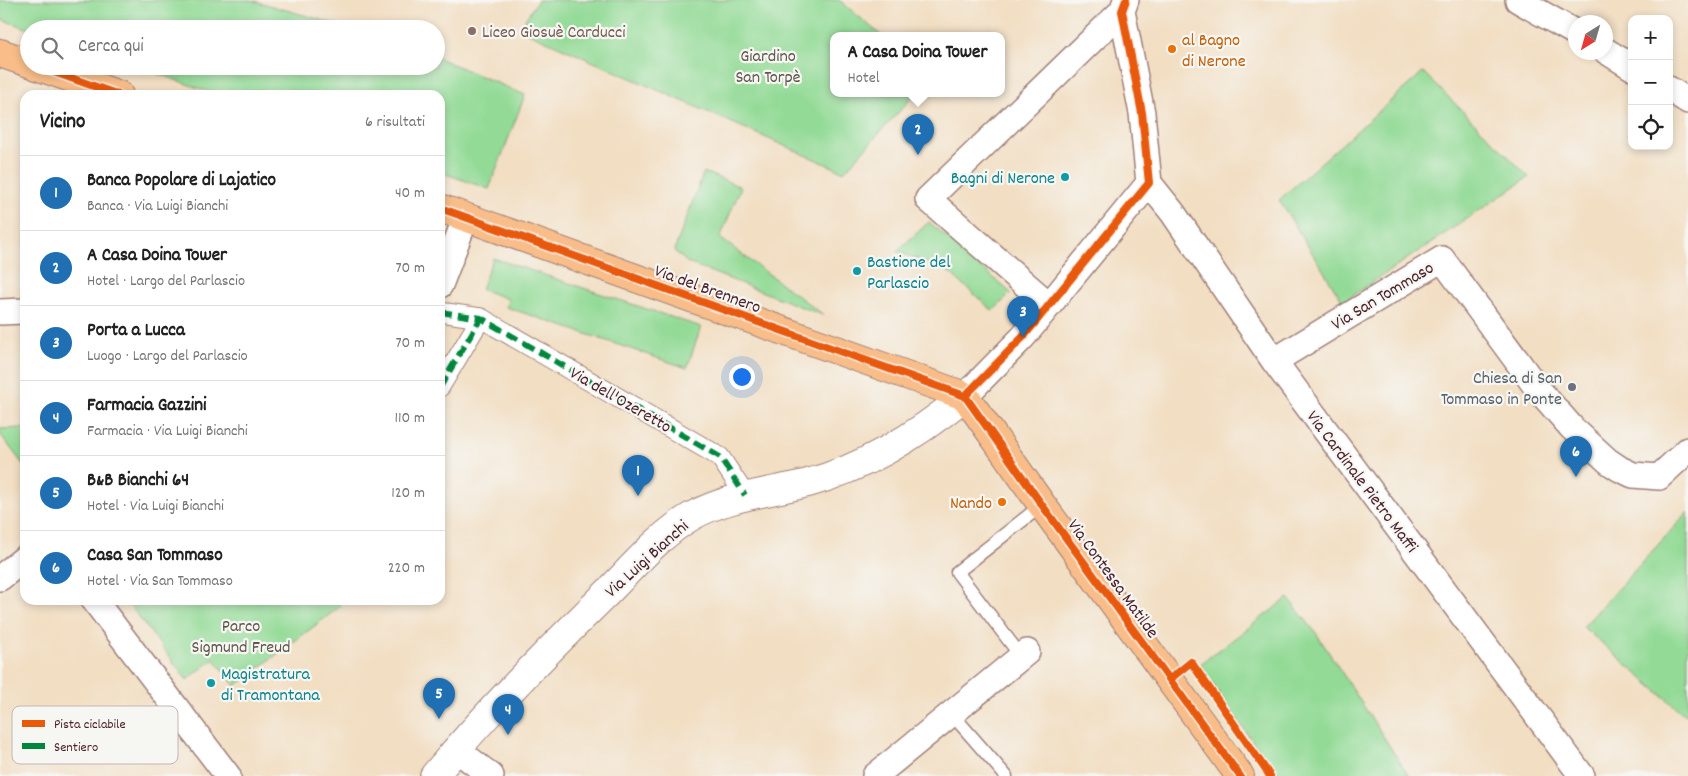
<!DOCTYPE html>
<html lang="it">
<head>
<meta charset="utf-8">
<style>
  :root { --surface:#fff; --page:#f2f2f2; --text:#222; --muted:#767676; --line:#e0e0e0; --accent:#1f6fb2 }
  body { margin:0; font-family:Dekko,sans-serif; background:var(--page); color:var(--text) }
  .controls { position:absolute; right:15px; top:15px; display:grid; overflow:hidden; border-radius:10px; box-shadow:0 2px 8px #0003 }
  .controls button { width:45px; height:45px; display:grid; place-items:center; padding:0; border:0; border-bottom:1px solid var(--line); background:var(--surface); color:var(--text); font:25px sans-serif }
  .compass { position:absolute; left:1568px; top:15px; width:45px; height:45px; border-radius:50%; background:var(--surface); box-shadow:0 2px 8px #0003; rotate:217deg }
  .you { position:absolute; left:741px; top:376px; width:18px; height:18px; margin:-12px; border:4px solid #fff; border-radius:50%; background:#1a73e8; box-shadow:0 0 0 8px #1a73e833 }
  .badge { display:grid; place-items:center; width:32px; height:32px; border-radius:50%; background:var(--accent); color:#fff; font-size:16px; font-weight:700 }
  .pin { position:absolute; translate:-50% -41px; filter:drop-shadow(0 1px 2px #0008) }
  .pin::after { content:''; position:absolute; top:26px; width:18px; height:15px; background:inherit; clip-path:polygon(0 0,100% 0,50% 100%) }
  .popup { position:absolute; left:830px; top:32px; width:175px; height:65px; box-sizing:border-box; display:grid; place-content:center; border-radius:10px; background:var(--surface); filter:drop-shadow(0 1px 4px #0005); font-size:16px; white-space:nowrap; color:var(--muted) }
  .popup b { font-size:19px; color:var(--text) }
  .popup::after { content:''; position:absolute; left:50%; top:100%; margin-left:-10px; border:10px solid transparent; border-top-color:var(--surface) }
  .list { margin:0; padding:0; list-style:none }
  h2 { display:flex; justify-content:space-between; align-items:center; height:65px; margin:0; padding:0 20px; font-size:21px }
  h2 small { font-size:16px; font-weight:400; color:var(--muted) }
  .list li { display:grid; grid-template-columns:32px 1fr auto; gap:15px; align-items:center; box-sizing:border-box; height:75px; padding:0 20px; border-top:1px solid var(--line) }
  .list b { display:block; font-size:19px; white-space:nowrap }
  .list p { margin:0; font-size:16px; white-space:nowrap; color:var(--muted) }
  .list em { font-size:16px; font-style:normal; color:var(--muted) }
  .icon { flex:none; width:28px; height:28px; fill:none; stroke:currentColor; stroke-width:2; stroke-linecap:round; stroke-linejoin:round }
  .map { position:relative; flex:none; width:1688px; height:776px; overflow:hidden }
  .search { position:absolute; background:var(--surface); box-shadow:0 2px 8px #0003; left:20px; top:20px; width:425px; height:55px; display:flex; align-items:center; gap:12px; box-sizing:border-box; padding:0 18px; border-radius:28px; color:var(--muted); font-size:19px }
  .panel { position:absolute; background:var(--surface); box-shadow:0 2px 8px #0003; left:20px; top:90px; width:425px; height:515px; border-radius:15px }
  .map>svg:first-child { display:block }
</style>
</head>
<body>
<div class="map">
<svg width="1688" height="776" viewBox="0 0 1688 776">
  <rect width="100%" height="100%" fill="#f6f6f2"/>
  <filter id="ink" filterUnits="userSpaceOnUse"><feTurbulence type="fractalNoise" baseFrequency=".02" numOctaves="2"/><feDisplacementMap in="SourceGraphic" scale="10" xChannelSelector="R" yChannelSelector="G"/><feConvolveMatrix kernelMatrix="1 2 1 2 8 2 1 2 1" color-interpolation-filters="sRGB"/></filter>
  <filter id="wash" filterUnits="userSpaceOnUse"><feTurbulence type="fractalNoise" baseFrequency=".0096" numOctaves="4" result="noise"/><feDisplacementMap in="SourceGraphic" scale="20" xChannelSelector="R" yChannelSelector="G"/><feGaussianBlur stdDeviation="1.12" result="paint"/><feColorMatrix in="noise" values="0 0 0 0 0 0 0 0 0 0 0 0 0 0 0 0 0 1.4 0 .05"/><feComposite in="paint" operator="in"/></filter>
  <g filter="url(#wash)">
    <rect width="100%" height="100%" fill="#f2dec2"/>
    <path fill="#92da95" stroke="#6e7c60" d="M0 0H251L353 29H29L0 19Z
      M538 0H839L882 36H834V94H915L844 172 519 29Z
      M436 57 525 95 489 189 440 172V95H218L136 66H436Z
      M1423 72 1529 177 1343 302 1279 200Z
      M704 172 741 187 720 238 825 316 688 263 674 251Z
      M929 222 1011 293 993 311 949 272 897 251Z
      M493 258 701 327 687 368 506 307 508 299 481 289Z
      M25 428V467L0 434V429Z
      M1688 512V712L1685 715 1583 627Z
      M1288 598 1316 633 1409 776H1277L1199 665Z
      M126 600H336L341 606 235 686 214 659 187 680Z"/>
  </g>
  <g filter="url(#ink)">
    <g fill="none" stroke-linecap="round" stroke-linejoin="round">
      <g stroke="#9e7e76" stroke-width="15">
        <path id="service" d="M1017 651 957 572 1042 505
          M951 713 1006 776"/>
      </g>
      <g stroke="#9e7e76" stroke-width="21">
        <path id="pedestrian" d="M440 312 481 318 720 457 745 495
          M440 387 481 318"/>
      </g>
      <g stroke="#9e7e76" stroke-width="28">
        <path id="minor" d="M1518 0 1576 33
          M1606 51 1632 67
          M1669 89 1688 101
          M1149 183 1173 213 1274 361 1582 776
          M440 285 466 217
          M1049 305 928 199 1122 11 1126 0
          M0 312 25 311
          M1274 361 1442 259 1537 388 1572 428 1608 461 1620 469 1633 475 1659 477 1688 450
          M965 396 1023 337 1149 183 1142 113 1122 11
          M0 578 25 558
          M94 600 228 776
          M456 749 491 776
          M875 776 1027 652"/>
      </g>
      <g stroke="#9e7e76" stroke-width="30">
        <path id="tertiary" d="M434 776C487 712 546 653 605 595 632 568 659 535 692 516 728 496 768 493 808 483 866 467 919 434 965 396"/>
      </g>
      <g stroke="#9e7e76" stroke-width="30">
        <path id="primary" d="M0 53 29 63
          M37 66 119 95
          M440 208 965 396 1042 505 1240 776"/>
      </g>
      <use href="#service" stroke="#fff" stroke-width="12"/>
      <use href="#pedestrian" stroke="#fff" stroke-width="19"/>
      <use href="#minor" stroke="#fff" stroke-width="25"/>
      <use href="#tertiary" stroke="#fff" stroke-width="28"/>
      <use href="#primary" stroke="#f8bd89" stroke-width="28"/>
      <path stroke="#00873e" stroke-width="6" stroke-dasharray="12 6" stroke-linecap="butt" d="M440 312 481 318 720 457 745 495
        M440 387 481 318"/>
      <g stroke="#f6f6f2" stroke-width="11">
        <path id="cycleway" d="M37 66 119 95
          M440 208 965 396
          M965 396 1042 505 1240 776
          M965 396 1023 337 1149 183 1142 113 1122 11 1126 0
          M1170 679 1191 662 1270 776"/>
      </g>
      <use href="#cycleway" stroke="#e8590c" stroke-width="8"/>
    </g>
  </g>
  <circle fill="#8d6e63" stroke="#f6f6f2" stroke-width="2" cx="472" cy="31" r="5"/>
  <g fill="#e8710a" stroke="#f6f6f2" stroke-width="2">
    <circle cx="1172" cy="49" r="5"/>
    <circle cx="1002" cy="502" r="5"/>
  </g>
  <g fill="#0f9aa8" stroke="#f6f6f2" stroke-width="2">
    <circle cx="1065" cy="177" r="5"/>
    <circle cx="857" cy="271" r="5"/>
    <circle cx="211" cy="683" r="5"/>
  </g>
  <circle fill="#6b7280" stroke="#f6f6f2" stroke-width="2" cx="1572" cy="387" r="5"/>
  <g text-anchor="middle" stroke-width="4.5" stroke-linejoin="round" paint-order="stroke">
    <g font-size="18" fill="#785e54" stroke="#f6f6f2" text-anchor="start">
      <text x="482" y="37">Liceo Giosuè Carducci</text>
    </g>
    <g font-size="18" fill="#c56008" stroke="#f6f6f2" text-anchor="start">
      <text x="1182" y="45">al Bagno<tspan x="1182" dy="21">di Nerone</tspan></text>
      <text x="992" y="508" text-anchor="end">Nando</text>
    </g>
    <g font-size="18" fill="#60574b" stroke="#f6f6f2">
      <text x="768" y="61">Giardino<tspan x="768" dy="21">San Torpè</tspan></text>
      <text x="241" y="631">Parco<tspan x="241" dy="21">Sigmund Freud</tspan></text>
    </g>
    <g font-size="18" fill="#0d838f" stroke="#f6f6f2" text-anchor="start">
      <text x="1055" y="183" text-anchor="end">Bagni di Nerone</text>
      <text x="867" y="267">Bastione del<tspan x="867" dy="21">Parlascio</tspan></text>
      <text x="221" y="679">Magistratura<tspan x="221" dy="21">di Tramontana</tspan></text>
    </g>
    <g font-size="18" fill="#4a1f2b" stroke="#f6f6f2">
      <text transform="translate(708 288) rotate(20)" y="6">Via del Brennero</text>
      <text transform="translate(1382 295) rotate(-31)" y="6">Via San Tommaso</text>
      <text transform="translate(621 399) rotate(30)" y="6">Via dell'Ozeretto</text>
      <text transform="translate(1363 481) rotate(53)" y="6">Via Cardinale Pietro Maffi</text>
      <text transform="translate(646 558) rotate(-42)" y="6">Via Luigi Bianchi</text>
      <text transform="translate(1114 578) rotate(54)" y="6">Via Contessa Matilde</text>
    </g>
    <g font-size="18" fill="#5b616d" stroke="#f6f6f2" text-anchor="end">
      <text x="1562" y="383">Chiesa di San<tspan x="1562" dy="21">Tommaso in Ponte</tspan></text>
    </g>
  </g>
  <rect x="12" y="706" width="166" height="58" rx="8" fill="#f6f6f2" stroke="#c2b6b6" stroke-width="1"/>
  <rect x="22" y="720" width="23" height="7" fill="#e8590c"/>
  <rect x="22" y="743" width="23" height="6" fill="#00873e"/>
  <g font-size="14" fill="#4a1f2b">
    <text x="54" y="728">Pista ciclabile</text>
    <text x="54" y="751">Sentiero</text>
  </g>
</svg>
<div class="controls">
<button>+</button>
<button>−</button>
<button><svg class="icon" aria-label="locate" viewBox="0 0 24 24"><circle cx="12" cy="12" r="6"/><path d="M12 2v4M12 18v4M2 12h4M18 12h4"/></svg></button>
</div>
<svg class="compass" viewBox="-18 -18 36 36"><path d="M0-13l5 13h-10z" fill="#e53935"/><path d="M0 13l5-13h-10z" fill="#767676"/></svg>
<div class="you"></div>
<div class="pin badge" style="left:638px;top:496px">1</div>
<div class="pin badge" style="left:918px;top:155px">2</div>
<div class="popup"><b>A Casa Doina Tower</b>Hotel</div>
<div class="pin badge" style="left:1023px;top:337px">3</div>
<div class="pin badge" style="left:508px;top:735px">4</div>
<div class="pin badge" style="left:439px;top:719px">5</div>
<div class="pin badge" style="left:1576px;top:477px">6</div>
<div class="search"><svg class="icon" aria-label="search" viewBox="0 0 24 24"><circle cx="10" cy="10" r="6"/><path d="M15 15l6 6"/></svg>Cerca qui</div>
<section class="panel">
<h2>Vicino<small>6 risultati</small></h2>
<ul class="list">
<li><span class="badge">1</span><div><b>Banca Popolare di Lajatico</b><p>Banca · Via Luigi Bianchi</p></div><em>40 m</em></li>
<li><span class="badge">2</span><div><b>A Casa Doina Tower</b><p>Hotel · Largo del Parlascio</p></div><em>70 m</em></li>
<li><span class="badge">3</span><div><b>Porta a Lucca</b><p>Luogo · Largo del Parlascio</p></div><em>70 m</em></li>
<li><span class="badge">4</span><div><b>Farmacia Gazzini</b><p>Farmacia · Via Luigi Bianchi</p></div><em>110 m</em></li>
<li><span class="badge">5</span><div><b>B&amp;B Bianchi 64</b><p>Hotel · Via Luigi Bianchi</p></div><em>120 m</em></li>
<li><span class="badge">6</span><div><b>Casa San Tommaso</b><p>Hotel · Via San Tommaso</p></div><em>220 m</em></li>
</ul>
</section>
</div>
</body>
</html>
